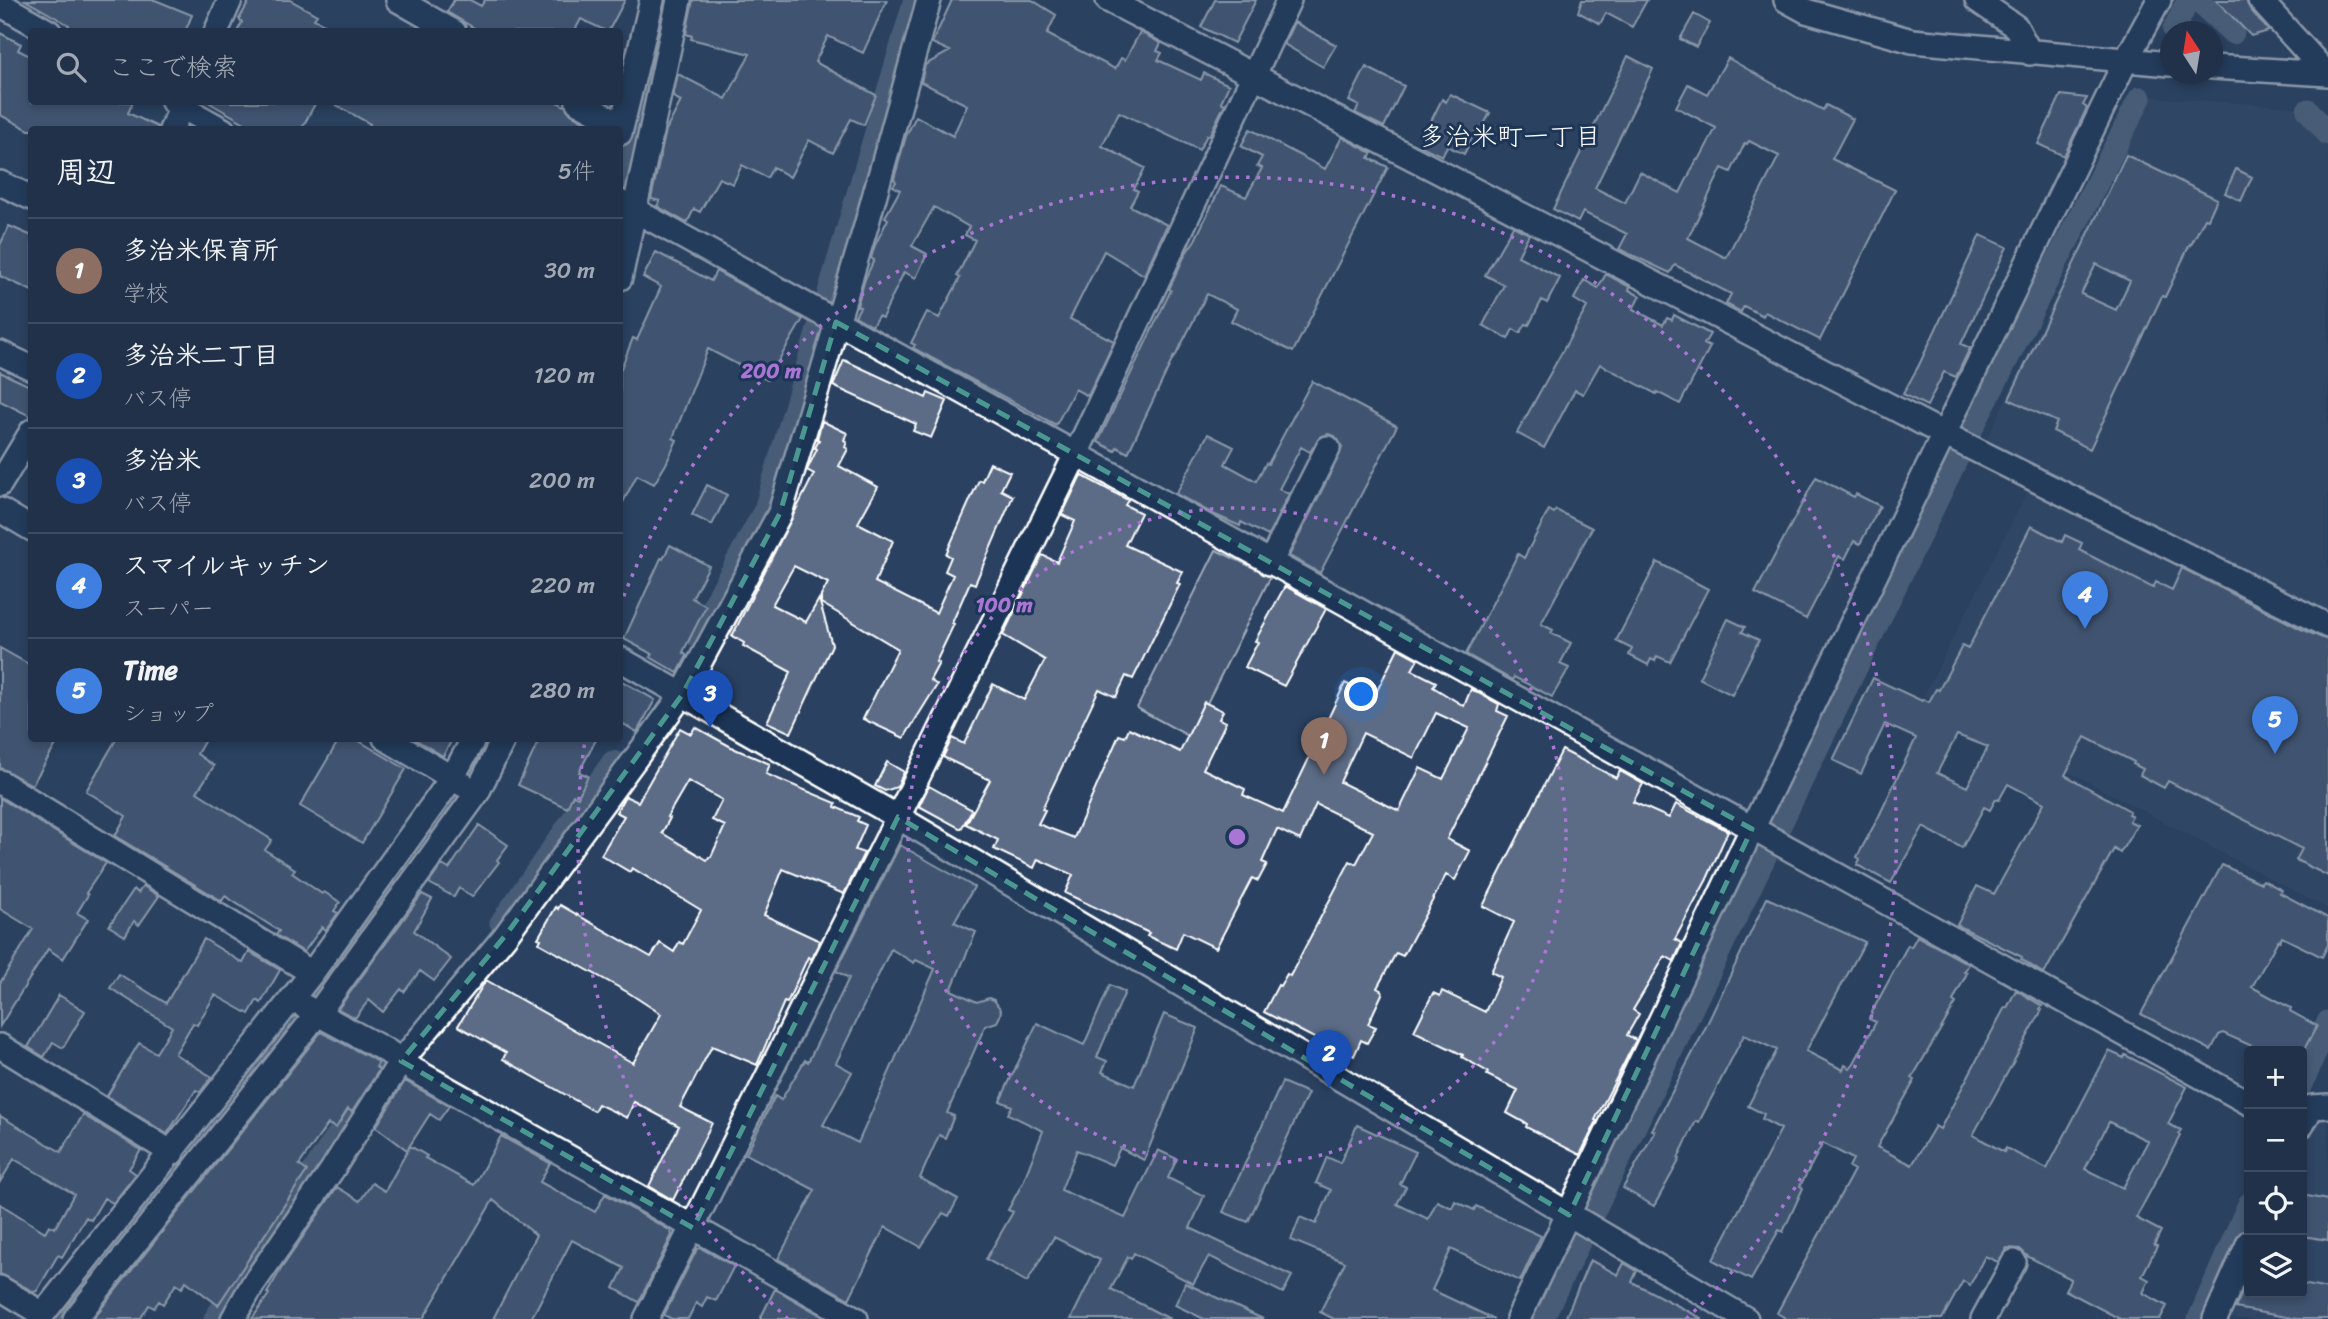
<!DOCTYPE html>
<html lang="ja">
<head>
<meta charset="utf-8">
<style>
  :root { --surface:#203149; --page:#283950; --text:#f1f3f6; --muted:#a2a9b4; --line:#3d4c61; --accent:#ffd166 }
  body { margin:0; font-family:Sriracha,"Klee One",sans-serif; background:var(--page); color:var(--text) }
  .controls { position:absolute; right:21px; bottom:21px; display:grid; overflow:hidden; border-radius:7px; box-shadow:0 4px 10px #0003 }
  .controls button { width:63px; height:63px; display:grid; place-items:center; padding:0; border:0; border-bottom:2px solid var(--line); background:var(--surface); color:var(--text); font:35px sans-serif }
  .compass { position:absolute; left:2160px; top:21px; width:63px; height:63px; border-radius:50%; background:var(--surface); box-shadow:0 4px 10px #0003; rotate:348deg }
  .you { position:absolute; left:1362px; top:695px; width:24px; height:24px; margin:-18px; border:5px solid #fff; border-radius:50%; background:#1a73e8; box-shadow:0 0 0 10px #1a73e833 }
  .badge { display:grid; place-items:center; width:46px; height:46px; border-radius:50%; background:var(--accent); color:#fff; font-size:23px; font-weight:700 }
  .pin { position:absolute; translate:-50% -58px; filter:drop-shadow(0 2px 4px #0008) }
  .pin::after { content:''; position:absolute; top:37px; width:24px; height:21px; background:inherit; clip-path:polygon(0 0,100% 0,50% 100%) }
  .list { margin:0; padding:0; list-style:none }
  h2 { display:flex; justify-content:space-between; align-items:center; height:91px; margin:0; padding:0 28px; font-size:30px }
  h2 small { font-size:23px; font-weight:400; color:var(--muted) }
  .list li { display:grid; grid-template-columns:46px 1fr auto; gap:21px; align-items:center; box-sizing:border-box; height:105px; padding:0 28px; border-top:2px solid var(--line) }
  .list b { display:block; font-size:26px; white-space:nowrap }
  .list p { margin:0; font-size:23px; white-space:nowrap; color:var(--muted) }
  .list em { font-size:23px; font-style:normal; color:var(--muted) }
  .icon { flex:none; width:38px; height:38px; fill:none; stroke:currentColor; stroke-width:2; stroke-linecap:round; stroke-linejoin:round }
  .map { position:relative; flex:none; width:2328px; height:1319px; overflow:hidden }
  .search { position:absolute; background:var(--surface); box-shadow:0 4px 10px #0003; left:28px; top:28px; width:595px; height:77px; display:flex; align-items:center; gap:18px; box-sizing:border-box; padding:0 24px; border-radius:7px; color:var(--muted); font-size:26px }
  .panel { position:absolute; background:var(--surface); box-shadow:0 4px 10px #0003; left:28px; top:126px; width:595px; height:616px; border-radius:7px }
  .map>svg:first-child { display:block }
</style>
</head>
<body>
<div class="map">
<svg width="2328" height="1319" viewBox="0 0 2328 1319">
  <rect width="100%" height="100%" fill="#2a4161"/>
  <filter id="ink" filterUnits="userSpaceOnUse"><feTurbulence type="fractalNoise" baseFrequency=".0143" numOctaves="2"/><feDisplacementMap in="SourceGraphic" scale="14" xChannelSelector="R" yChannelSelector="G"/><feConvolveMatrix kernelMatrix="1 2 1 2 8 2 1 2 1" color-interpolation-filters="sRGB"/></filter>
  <g filter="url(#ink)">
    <path fill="#394e6c" d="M2150 97 2295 107 2328 149V909L1924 695 2040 467 1987 439Z
      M2328 1116V1319H2230L2249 1275V1293H2302V1154L2318 1117Z"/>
    <path fill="#465975" stroke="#a2acba" stroke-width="2" d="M1216 550 1271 576 1190 737 1137 708Z"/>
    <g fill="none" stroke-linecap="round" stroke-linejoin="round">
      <path stroke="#6d7d92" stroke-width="23" d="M2197 0 2233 33
        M2174 30 2188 0
        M2308 110 2328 134
        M620 214 632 151 668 0
        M697 636 765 510 915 0
        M501 923 613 762
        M2302 1084 2328 1022
        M55 1319 275 1045 403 877 460 792 489 738
        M215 1319 384 1066
        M1542 1319 1960 452 2140 98
        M2199 1319 2249 1204"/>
    </g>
    <path fill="#5b6c86" stroke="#fff" stroke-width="2" fill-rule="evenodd" d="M25 0H155L192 15 185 32H65L69 25Z
      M250 0H290L317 15 314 19 340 32H237L242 22 239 19Z
      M454 0H470L481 6 485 0H625L608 32 581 19 574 32H481L447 12Z
      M693 0H887L863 53 828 36 815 62 876 95 864 125 851 119 833 153 809 140 790 177 773 167 767 178 742 165 733 184 719 178 700 212 694 209 687 223 657 206 660 201 651 199 666 130 681 101 673 97 678 74 726 99 750 54 691 39 692 36 686 34Z
      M952 0H1032L1056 15 1047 34 1115 69 1121 58 1125 60 1140 32 1161 43 1157 51 1162 53 1158 60 1201 80 1204 73 1229 85 1221 102 1225 104 1209 136 1207 135 1199 150 1119 112 1102 146 1145 168 1134 189 1138 191 1130 206 1167 225 1144 275 1104 251 1070 319 1114 341 1088 396 1075 389 1056 425 913 348 915 345 911 343 927 312 939 318 960 278 957 276 975 240 965 235 969 227 934 207 912 246 927 254 916 278 904 272 882 318 878 316 872 326 855 316 860 307 857 306 865 279 874 260 871 258 875 245 888 219 885 217 900 190 893 186 896 182 894 179 906 136 916 116 953 136 967 105 921 82 925 65 950 51 932 43Z
      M1215 0H1256L1234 43 1201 27Z
      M1582 0H1647L1632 27 1606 13 1600 24 1578 12Z
      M2216 0H2246L2250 9 2269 31 2251 36Z
      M1694 14 1710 23 1696 47 1680 39Z
      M1294 22 1336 45 1323 67 1284 44Z
      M0 33 21 44 18 50 32 57V102H133L128 113 158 127 157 130H29L0 115Z
      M1628 56 1653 69 1595 188 1625 203 1640 172 1680 193 1697 159 1699 160 1716 128 1676 107 1688 84 1707 94 1728 58 1805 102 1806 101 1823 110 1826 105 1853 119 1832 159 1895 190 1820 340 1765 312 1763 316 1744 306 1741 312 1726 304 1731 294 1675 265 1670 273 1619 249 1627 234 1583 212 1578 222 1553 209ZM1749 141 1779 156 1726 258 1688 238 1722 168 1731 172 1745 143 1747 144Z
      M1366 67 1404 86 1384 127 1355 113 1359 106 1349 101Z
      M1450 94 1490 113 1479 134 1475 132 1464 154 1447 146 1442 156 1419 145 1442 99 1446 102Z
      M2061 95 2087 98 2083 105 2087 108 2064 156 2038 144Z
      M208 102H316L301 130H257Z
      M331 102H557L565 106 571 114 600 130H367L370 124Z
      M1250 129 1325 169 1342 137 1372 153 1369 158 1388 167 1293 352 1231 321 1237 309 1207 294 1175 357 1174 356 1128 453 1117 447 1115 451 1098 442 1171 290 1169 289 1186 253 1195 240 1221 186 1246 197 1262 168 1257 166 1262 157 1241 146Z
      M2126 155 2217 199 2208 219 2205 218 2191 245 2190 244 2165 297 2162 296 2090 449 2053 431 2057 422 2009 399ZM2096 264 2130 281 2116 310 2081 294Z
      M2236 169 2252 177 2241 201 2225 193Z
      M9 226 32 236V291L0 276V245Z
      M1513 226 1529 234 1518 256 1560 278 1547 303 1542 300 1529 325 1526 324 1520 333 1513 329 1508 339 1483 325 1504 285 1485 275Z
      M1980 235 2007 247 1961 344 1970 348 1956 377 1944 372 1927 406 1903 394 1919 365Z
      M656 252 711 281 716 271 803 319 767 380 708 349 673 438 677 440 666 464 654 484 637 475 620 508V371L633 338 637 340 661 287 643 277Z
      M1606 274 1630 287 1629 290 1640 296 1633 309 1663 325 1667 318 1672 320 1674 315 1710 334 1704 344 1710 347 1680 404 1657 392 1656 394 1600 364 1583 394 1575 390 1544 448 1517 433 1587 307 1574 299 1584 280 1598 288Z
      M844 360 926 398 928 393 947 401 931 438 913 431 916 424 833 386Z
      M0 372 32 387V417L0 401Z
      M1312 381 1397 426 1320 573 1289 556 1340 454 1342 447 1335 436 1328 434 1320 437 1310 452 1301 447 1279 489 1289 494 1268 536 1241 522 1240 526 1213 514 1176 494 1208 434 1234 447 1225 464 1256 481 1266 463 1268 464Z
      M822 421 847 433 844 440 847 442 845 447 848 449 839 466 878 487 858 523 893 541 875 582 936 613 953 575 945 571 951 557 946 554 979 480 982 481 990 463 1010 472 1001 490 1013 496 975 584 970 582 952 623 954 624 936 662 939 663 930 680 937 685 904 738 863 719 898 649 821 603V596L828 583 794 566 772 605 806 622 819 599 832 645 791 733 767 722 791 672 743 646 744 643 732 636 814 474 807 470 817 449 815 448 819 440 817 439Z
      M1081 475 1128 500 1125 505 1141 513 1125 545 1183 572 1177 583 1180 584 1133 679 1126 676 1116 697 1099 689 1042 809 1045 810 1038 824 1074 838 1119 735 1125 737 1129 728 1180 752 1204 702 1223 711 1219 719 1226 722 1203 769 1245 789 1243 795 1283 813 1345 683 1374 697 1398 648 1418 659 1412 670 1436 682 1433 687 1464 706 1471 689 1499 704 1497 711 1508 716 1447 839 1470 851 1455 880 1446 875 1403 956 1396 953 1377 988 1382 991V994L1368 1024 1376 1027 1367 1043 1361 1040 1354 1056 1338 1048 1337 1053 1321 1046 1322 1042 1264 1012 1278 985 1280 986 1287 974 1290 976 1350 861 1356 864 1373 832 1316 804 1300 840 1277 829 1262 862 1267 864 1258 881 1252 878 1216 948 1183 932 1176 949 1147 936 1149 933 1065 893 1073 875 1038 859 1034 868 994 849 998 840 966 824 990 780 943 757 952 738 964 744 993 684 1024 700 1045 660 1003 635 1042 555 1057 562 1075 521 1062 515ZM1436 713 1469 728 1443 779 1420 768 1399 811 1340 782 1363 733 1414 758Z
      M1816 477 1854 497 1856 494 1880 506 1860 544 1854 541 1845 559 1839 556 1806 619 1755 593Z
      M707 485 727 495 712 525 692 515Z
      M1549 510 1554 513 1556 510 1592 528 1541 624 1553 630 1551 633 1571 643 1560 664 1569 668 1552 697 1514 677 1512 680 1466 654 1518 554 1524 558Z
      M2031 526 2062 542 2065 535 2082 543 2079 550 2153 588 2156 582 2172 590 2182 568 2303 630 2328 640V876L2296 860 2302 849 2168 781 2164 788 2140 775 2143 769 2133 764 2134 762 2085 737 2065 775 2130 811 2128 814 2132 816 2129 821 2137 825 2120 853 2114 849 2044 974 2021 959 2022 957 1957 925 1977 886 1994 894 2044 803 2008 784 1999 800 1996 799 1990 810 1984 807 1962 848 1923 827 1891 883 1857 865 1860 859 1857 857 1879 816 1916 738 1885 724 1861 774 1833 760 1873 678 1922 701 1923 699 1929 702 1936 689 1939 690 1962 646 1968 649ZM1957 735 1988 747 1967 787 1937 773Z
      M670 545 709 566 692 598 706 606 683 652 687 656 678 673 650 657 652 654 624 639 661 558 663 559Z
      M1657 562 1708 589 1670 662 1657 656 1655 661 1651 659 1648 665 1629 655 1632 649 1616 641Z
      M1285 586 1326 609 1284 686 1245 667 1258 642 1255 641Z
      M1728 619 1745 627 1742 632 1759 640 1732 695 1699 678Z
      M0 648 32 666V738H60L32 785 0 768Z
      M620 680 655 700 637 732 620 722Z
      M695 727 735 749 770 764 766 774 836 803 835 807 859 817 857 821 866 825 855 850 864 853 844 894 783 869 764 915 820 941 811 959 808 957 787 1003 784 1002 757 1065 712 1046 680 1107 712 1123 673 1200 649 1186 679 1126 634 1102 627 1118 598 1104 594 1111 503 1059 506 1053 458 1026 486 980 633 1063 661 1014 629 993 539 943 541 939 538 938 556 907 558 909 560 905 651 957 660 943 674 952 679 942 683 944 701 910 632 868 630 872 601 855 624 816 616 812 625 796 638 802 680 728 691 734ZM688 781 722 800 712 820 725 826 711 857H709L707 860 662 833 670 818 667 817Z
      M117 738H206L197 754 214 766 197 792 272 840 265 850 295 869 292 873 322 894 324 892 340 902 334 911 338 913 326 930 322 927 304 952 276 935 279 931 225 896 222 901 115 836 126 816 86 791Z
      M340 738H354L406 769 362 843 300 806Z
      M413 738H453L443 756Z
      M540 738H597L579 772 588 776 578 797 573 795 567 808 518 785Z
      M1562 750 1616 778 1620 771 1643 784 1633 802 1669 818 1676 804 1728 831 1707 879 1675 939 1682 943 1674 961 1665 956 1633 1010 1639 1014 1627 1035 1636 1040 1595 1120 1597 1121 1580 1155 1526 1127 1527 1124 1507 1113 1518 1090 1487 1075 1488 1072 1462 1057 1463 1055 1414 1031 1433 993 1440 996 1442 991 1485 1012 1501 977 1491 972 1514 922 1483 906Z
      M887 762 904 772 897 787 885 791 875 786Z
      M929 786 972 810 961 829 919 806Z
      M0 798 106 863 86 893 88 895 77 913 88 919 63 959 48 949 0 1026V983L33 929 0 909Z
      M479 825 508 845 497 860 499 862 472 897 459 888 454 897 429 883 442 865 449 869Z
      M900 845 974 887 954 922 976 932 951 990 977 1002 989 998 994 1000 1001 1010 1000 1016 997 1022 985 1026 947 1113 954 1116 945 1138 939 1135 920 1178 958 1199 949 1216 943 1213 921 1247 885 1227 849 1299 778 1259 815 1190 746 1154 775 1096 781 1100 805 1060 808 1062 830 1017 849 978 836 971ZM891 949 914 963 916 960 935 969 858 1143 823 1125 852 1072 836 1063Z
      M2222 865 2261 883 2263 880 2282 890 2280 893 2328 918V945L2322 957 2282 937 2280 941 2278 940 2252 987 2291 1008 2290 1011 2317 1026 2303 1051H2263L2223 1033 2219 1035 2211 1050 2141 1014Z
      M143 886 159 896 139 925 134 921 125 936 109 926 134 889 138 893Z
      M422 894 432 899 414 931 451 959 434 981 420 971 404 992 401 989 383 1012 369 1000 355 1018 338 1009Z
      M1767 898 1865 942 1806 1051 1843 1070 1845 1065 1850 1068 1854 1063 1876 1022 1869 1019 1874 1008 1908 945 1911 947 1917 936 1969 964 1964 972 1967 973 1953 1001 1956 1003 1912 1078 1915 1080 1877 1147 1912 1165 1935 1126 1940 1129 2005 1007 2007 1008 2016 990 2042 1006 2040 1009 2042 1010 1973 1135 2004 1152 2006 1148 2047 1169 2109 1051 2124 1058 2125 1055 2187 1087 2168 1124 2181 1130 2178 1134 2180 1136 2136 1218 2161 1231 2154 1245 2157 1246 2142 1276 2149 1280 2143 1293 2167 1306 2160 1319H2120L2065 1290 2071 1279 2027 1256 2020 1249 2007 1248 1998 1262 1985 1256 1970 1285 1963 1281 1942 1319H1787L1777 1313 1854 1170 1849 1167 1853 1159 1823 1143 1800 1186 1803 1188 1783 1232 1779 1230 1751 1280 1713 1260 1781 1129 1762 1119 1764 1114 1748 1106 1777 1050 1744 1035 1699 1122 1696 1121 1678 1158 1680 1159 1654 1206 1623 1188 1655 1131 1652 1130 1700 1039ZM2109 1122 2148 1141 2123 1188 2085 1169Z
      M204 939 243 963 249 952 280 970 261 1003 257 1000 249 1014 215 995 197 1025 193 1023 175 1054 212 1077 200 1092 196 1090 167 1134 107 1096 139 1043 156 1053 172 1027 110 988 119 974 166 1003Z
      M1110 985 1125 992 1097 1057 1107 1061 1102 1072 1134 1086 1164 1014 1198 1028 1144 1160 1120 1148 1112 1165 1077 1150 1061 1190 1125 1218 1158 1150 1177 1159 1168 1178 1204 1196 1190 1228 1292 1276 1283 1293 1209 1256 1193 1284 1134 1253 1131 1259 1128 1257 1111 1289 1170 1319H1071L1100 1260 1054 1237 1027 1282 986 1259 1013 1212 1008 1210 1023 1182 1043 1131 1008 1114 1012 1106 1000 1101 1037 1023 1084 1045Z
      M59 995 85 1011 63 1048 53 1042 44 1057 28 1047Z
      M321 1032 379 1062 376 1067 379 1070 352 1112 348 1109 336 1128 328 1124 299 1165 307 1171 218 1305 186 1281 182 1288 176 1284 163 1304 159 1301 154 1308 149 1305 140 1319H93Z
      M405 1081 449 1106 439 1120 430 1114 407 1150 376 1127Z
      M1282 1082 1308 1093 1248 1222 1223 1212Z
      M83 1115 141 1150 129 1169 136 1174 113 1203 104 1198 91 1220 86 1217 62 1257 58 1255 37 1291 34 1292 0 1274V1204L45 1232 49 1225 55 1228 74 1194 14 1159 0 1182V1116L61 1152Z
      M1357 1125 1416 1152 1400 1184 1406 1187 1397 1204 1428 1219 1437 1201 1452 1208 1455 1201 1474 1210 1476 1206 1541 1236 1520 1281 1451 1249 1432 1290 1494 1319H1334L1320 1312 1345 1262 1291 1240 1300 1217 1316 1224 1331 1190 1316 1183 1327 1157 1340 1163Z
      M501 1136 550 1163 540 1182 595 1212 605 1194 671 1231 672 1235 639 1302 614 1288 624 1268 572 1240 531 1319H493L536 1235 493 1200 423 1319H252L269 1294 267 1293 281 1269 337 1187 360 1201 372 1183 385 1191 410 1146 427 1156 425 1158 474 1185Z
      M2302 1195 2328 1200V1240L2302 1236Z
      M701 1248 734 1266 716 1301 707 1297 702 1307 696 1303 688 1319H672L664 1315 697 1249Z
      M1590 1260 1618 1275 1624 1263 1637 1271 1632 1282 1703 1319H1565Z
      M1185 1283 1263 1319H1204L1175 1305Z
      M2302 1284 2328 1289V1319H2297L2235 1308 2242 1293H2302Z
      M775 1289 827 1319H760Z"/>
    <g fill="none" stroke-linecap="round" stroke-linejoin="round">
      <g stroke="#fff" stroke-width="28">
        <path id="minor" d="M398 0 454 32
          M1108 0 1944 434 2328 626
          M1786 0 1806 11 1912 41 2170 64
          M1977 0 2016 27 2030 53
          M2260 0 2327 74
          M0 4 49 32
          M216 32 230 0
          M2212 67 2328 74
          M173 102 223 130
          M578 102 621 125
          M171 130 184 102
          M620 133 652 0
          M0 183 32 198
          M620 202 2249 1103
          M620 278 679 0
          M0 353 32 368
          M0 484 32 431
          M0 510 32 529
          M1270 563 1328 448
          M620 659 898 817 1746 1319
          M385 738 464 785
          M0 782 312 973
          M305 1007 387 1051 414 1070 856 1319
          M0 1046 172 1153
          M2302 1125 2312 1107 2328 1106
          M0 1288 43 1314
          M39 1319 312 973 452 778 474 738
          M75 1319 318 1013 477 793 504 738
          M233 1319 253 1284 332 1170 401 1061 505 936 682 695 780 513 866 226 929 0
          M646 1319 898 817 1076 454 1289 0
          M1518 1319 1752 829 2125 62 2159 0
          M1983 1319 2014 1262
          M2215 1319 2249 1242"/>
      </g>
      <use href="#minor" stroke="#1d3557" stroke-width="23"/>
    </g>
  </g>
  <path d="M0 0H2328V1319H0ZM836 322 1752 829 1569 1215 898 817 693 1228 401 1061 505 936 682 695 780 513Z" fill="#2a4161" fill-opacity=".55" fill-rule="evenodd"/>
  <path fill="none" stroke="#4b9892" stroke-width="5" stroke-dasharray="14 9" stroke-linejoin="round" d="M836 322 1752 829 1569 1215 898 817 693 1228 401 1061 505 936 682 695 780 513Z"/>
  <g fill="none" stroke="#a976d5" stroke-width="3.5" stroke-dasharray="3.5 7">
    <circle cx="1237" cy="837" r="329"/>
    <path d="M788 1319A659 659 0 0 1 585 740M620 606A659 659 0 1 1 1686 1319"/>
  </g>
  <g text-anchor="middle" stroke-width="6" stroke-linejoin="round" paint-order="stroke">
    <g font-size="26" fill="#fff" stroke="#1d3557">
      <text x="1510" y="145">多治米町一丁目</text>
    </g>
  </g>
  <circle cx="1237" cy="837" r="10" fill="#a976d5" stroke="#1d3557" stroke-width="3.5"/>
  <g font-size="21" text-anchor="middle" font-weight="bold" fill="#a976d5" stroke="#1d3557" stroke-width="6" stroke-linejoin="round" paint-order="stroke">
    <text x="771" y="378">200 m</text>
    <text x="1004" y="612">100 m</text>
  </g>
</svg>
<div class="controls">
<button>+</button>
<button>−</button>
<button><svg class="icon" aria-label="locate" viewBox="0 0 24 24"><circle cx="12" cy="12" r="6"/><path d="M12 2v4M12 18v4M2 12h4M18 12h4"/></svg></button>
<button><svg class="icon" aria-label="layers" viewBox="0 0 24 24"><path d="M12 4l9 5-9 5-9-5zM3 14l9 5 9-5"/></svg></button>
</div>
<svg class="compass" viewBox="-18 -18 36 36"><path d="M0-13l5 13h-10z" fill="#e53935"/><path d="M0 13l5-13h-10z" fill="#a2a9b4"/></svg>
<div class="you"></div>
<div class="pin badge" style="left:1324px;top:775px;background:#8d6e63">1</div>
<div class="pin badge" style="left:1329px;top:1088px;background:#1a4fb4">2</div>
<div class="pin badge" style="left:710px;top:728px;background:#1a4fb4">3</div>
<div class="pin badge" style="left:2085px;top:629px;background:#3f7fe0">4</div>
<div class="pin badge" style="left:2275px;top:754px;background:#3f7fe0">5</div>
<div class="search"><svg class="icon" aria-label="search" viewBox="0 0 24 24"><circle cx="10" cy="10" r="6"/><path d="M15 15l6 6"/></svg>ここで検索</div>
<section class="panel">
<h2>周辺<small>5件</small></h2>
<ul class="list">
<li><span class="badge" style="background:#8d6e63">1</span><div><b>多治米保育所</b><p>学校</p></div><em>30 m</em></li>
<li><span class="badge" style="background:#1a4fb4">2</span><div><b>多治米二丁目</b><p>バス停</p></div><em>120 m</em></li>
<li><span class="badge" style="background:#1a4fb4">3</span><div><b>多治米</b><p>バス停</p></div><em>200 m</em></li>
<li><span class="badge" style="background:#3f7fe0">4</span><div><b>スマイルキッチン</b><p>スーパー</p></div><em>220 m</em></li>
<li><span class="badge" style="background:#3f7fe0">5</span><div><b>Time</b><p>ショップ</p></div><em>280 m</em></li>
</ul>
</section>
</div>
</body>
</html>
